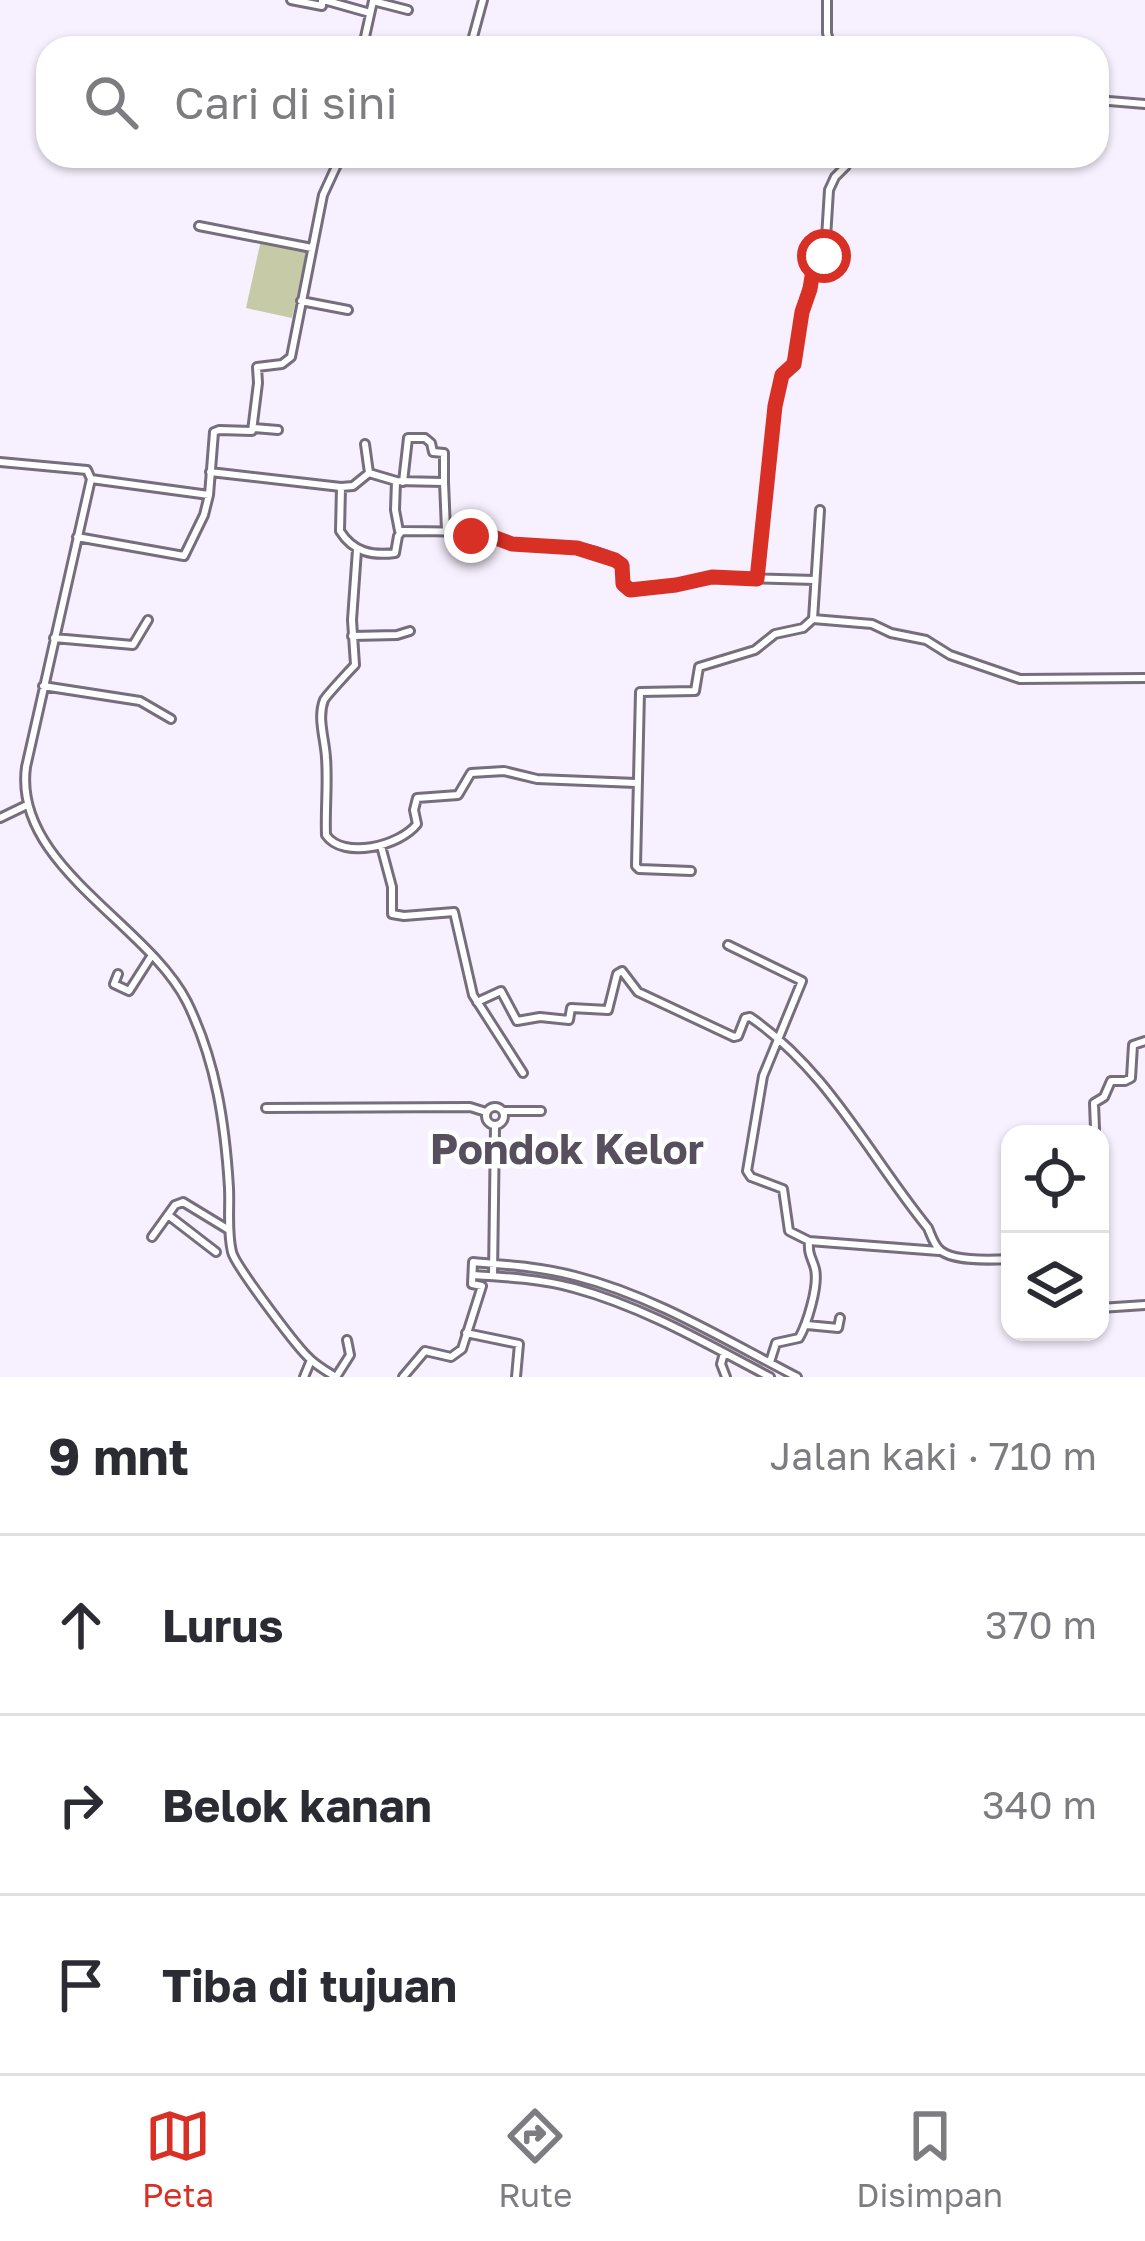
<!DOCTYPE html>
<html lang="id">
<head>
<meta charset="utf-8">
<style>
  :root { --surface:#fff; --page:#f7f7f7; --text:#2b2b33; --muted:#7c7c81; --line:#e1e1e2; --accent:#d93025 }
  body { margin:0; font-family:"Golos Text",sans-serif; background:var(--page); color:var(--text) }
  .controls { position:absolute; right:36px; bottom:36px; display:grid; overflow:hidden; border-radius:24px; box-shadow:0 3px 9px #0004 }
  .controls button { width:108px; height:108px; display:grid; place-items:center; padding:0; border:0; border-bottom:3px solid var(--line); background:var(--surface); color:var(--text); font:60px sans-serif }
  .stop { position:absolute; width:36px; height:36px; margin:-27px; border:9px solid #d93025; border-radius:50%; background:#fff }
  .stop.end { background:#d93025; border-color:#fff; box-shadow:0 3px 12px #0008 }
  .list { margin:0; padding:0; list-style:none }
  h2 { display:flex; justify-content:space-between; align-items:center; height:156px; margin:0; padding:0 48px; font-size:51px }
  h2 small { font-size:39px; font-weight:400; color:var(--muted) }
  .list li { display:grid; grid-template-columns:78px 1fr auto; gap:36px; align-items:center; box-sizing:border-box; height:180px; padding:0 48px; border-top:3px solid var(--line) }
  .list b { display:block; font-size:45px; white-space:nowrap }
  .list em { font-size:39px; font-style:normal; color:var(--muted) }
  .icon { flex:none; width:66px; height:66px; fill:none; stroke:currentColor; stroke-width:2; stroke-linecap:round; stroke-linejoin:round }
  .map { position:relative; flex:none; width:1145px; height:1377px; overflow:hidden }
  .search { position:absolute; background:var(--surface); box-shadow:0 3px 9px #0004; left:36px; right:36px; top:36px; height:132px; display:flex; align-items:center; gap:30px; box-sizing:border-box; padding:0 42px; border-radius:36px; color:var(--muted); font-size:45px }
  .sheet { height:696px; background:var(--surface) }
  nav { display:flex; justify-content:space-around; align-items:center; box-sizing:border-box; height:168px; border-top:3px solid var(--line); background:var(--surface); font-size:33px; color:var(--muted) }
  nav a { display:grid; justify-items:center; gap:6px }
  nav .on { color:var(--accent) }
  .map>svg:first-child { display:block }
</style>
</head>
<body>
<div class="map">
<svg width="1145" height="1377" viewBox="0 0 1145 1377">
  <rect width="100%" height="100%" fill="#f7f0fe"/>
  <path fill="#c6caa6" d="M261 240 307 249 292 318 246 308Z"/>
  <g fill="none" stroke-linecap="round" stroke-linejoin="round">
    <g stroke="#766d7d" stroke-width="12">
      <path id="minor" d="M291 0 322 6V0
        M324 0 370 13
        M827 0V33L831 48
        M367 48 365 37 373 1 408 10
        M470 48 483 0
        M1097 100 1145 104
        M199 226 312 248
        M301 301 348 310
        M253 428 278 430
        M365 444 369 473
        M0 462 87 470 91 479 26 767C13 865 147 923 187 1002 216 1061 225 1123 229 1188 230 1209 227 1232 232 1252 235 1265 294 1343 307 1356 315 1365 326 1371 336 1377L350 1355 347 1340
        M210 472 341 487 340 531C353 552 372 556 395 553L398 536 402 531C431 531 458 531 486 535 496 537 504 543 513 544 550 549 591 541 622 565L623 584 630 590 676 585 713 577 815 580
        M91 479 209 495 214 432 219 430 252 431 258 383 257 367 282 364 291 357 323 195 341 156
        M396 481 395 510 399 531
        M403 482 408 438H425L431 443 433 452 444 453V482
        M341 487 353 486 369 473 396 481 444 482 446 530
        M820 510 813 619 872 624 891 633 926 640 950 655 1020 679 1145 678
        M77 537 184 556 204 515 209 495
        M357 550 352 620 355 665C351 669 326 696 324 700 317 718 325 739 326 758 328 783 325 809 326 835 343 860 400 846 417 824L414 810 417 798 458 795 471 773 504 771 537 779 636 783
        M757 579 775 407 781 375 795 365C798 337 807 271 825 254L829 190 835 177 846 166V156
        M352 636 397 635 410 631
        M54 638 133 645 148 620
        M43 686 140 701 171 719
        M0 818 27 805
        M381 846 392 887V914L404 916 454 912 473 995 523 1073
        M691 871 639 869 636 866 640 692 695 691 699 667 755 650 775 634 803 628 813 619
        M728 945 802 981 763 1076 747 1171 751 1177 783 1189 789 1231 809 1241 939 1251
        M118 974 114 984 129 991 152 955
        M477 1002 501 991 517 1021 540 1017 569 1020 571 1008 608 1010 617 974 622 971 638 992 734 1037 738 1036 745 1018 750 1017C828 1070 870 1157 928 1228 931 1235 933 1242 938 1248 949 1262 992 1260 1010 1259
        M486 1116a9 9 0 1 1 18 0a9 9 0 1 1-18 0Z
        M266 1108 470 1107 486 1112
        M503 1111H541
        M1083 1134 1095 1129 1094 1103 1104 1097 1111 1081H1125L1131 1078 1133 1045 1145 1041
        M168 1215 216 1252
        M152 1237 175 1205 183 1202 229 1230
        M473 1275C507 1277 541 1279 574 1288 644 1307 707 1344 770 1377
        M493 1276 495 1126
        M1100 1308 1145 1305
        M807 1325 838 1328 840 1318
        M466 1333 519 1344 516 1377
        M724 1353 721 1364 726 1377
        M770 1362 776 1343 799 1338C807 1324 819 1286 815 1269 812 1257 808 1256 809 1241
        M304 1377 311 1360
        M403 1377 425 1351 451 1357 462 1349 482 1286 472 1284 473 1262C508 1265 541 1267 575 1276 654 1296 725 1340 797 1377"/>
    </g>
    <use href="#minor" stroke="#fff" stroke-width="6"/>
  </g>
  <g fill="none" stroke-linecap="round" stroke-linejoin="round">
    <path stroke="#d93025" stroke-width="15" d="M471 536 488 535 512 544 577 548 615 560 622 565 623 584 630 590 676 585 712 577 757 579 775 406 782 375 794 364 802 312 810 289 814 264 824 256"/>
  </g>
  <g text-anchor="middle" stroke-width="9" stroke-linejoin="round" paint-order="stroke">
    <g font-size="42" font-weight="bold" fill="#574f5e" stroke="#fff">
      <text x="567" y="1164">Pondok Kelor</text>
    </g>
  </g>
</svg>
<div class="controls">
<button><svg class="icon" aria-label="locate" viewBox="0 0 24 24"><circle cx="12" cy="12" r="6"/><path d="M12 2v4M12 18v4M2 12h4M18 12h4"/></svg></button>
<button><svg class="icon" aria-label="layers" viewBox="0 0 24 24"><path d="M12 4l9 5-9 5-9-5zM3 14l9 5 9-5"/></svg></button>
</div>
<div class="stop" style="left:824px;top:256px"></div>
<div class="stop end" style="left:471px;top:536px"></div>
<div class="search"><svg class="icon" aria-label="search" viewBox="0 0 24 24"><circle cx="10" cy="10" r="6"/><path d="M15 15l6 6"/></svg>Cari di sini</div>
</div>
<section class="sheet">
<h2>9 mnt<small>Jalan kaki · 710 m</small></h2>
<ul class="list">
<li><svg class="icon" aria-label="ahead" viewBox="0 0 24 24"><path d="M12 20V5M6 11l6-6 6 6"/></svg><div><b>Lurus</b></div><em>370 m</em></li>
<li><svg class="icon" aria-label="right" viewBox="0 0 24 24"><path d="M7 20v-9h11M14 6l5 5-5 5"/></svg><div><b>Belok kanan</b></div><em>340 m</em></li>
<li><svg class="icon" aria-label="arrive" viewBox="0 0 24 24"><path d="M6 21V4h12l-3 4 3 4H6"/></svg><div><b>Tiba di tujuan</b></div></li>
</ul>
</section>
<nav>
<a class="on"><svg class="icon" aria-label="map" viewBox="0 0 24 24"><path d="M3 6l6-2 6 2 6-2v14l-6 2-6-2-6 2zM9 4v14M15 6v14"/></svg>Peta</a>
<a><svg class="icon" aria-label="directions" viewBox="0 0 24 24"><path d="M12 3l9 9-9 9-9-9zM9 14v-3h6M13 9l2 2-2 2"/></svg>Rute</a>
<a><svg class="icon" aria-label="saved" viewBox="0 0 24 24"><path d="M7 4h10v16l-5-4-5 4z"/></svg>Disimpan</a>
</nav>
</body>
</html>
